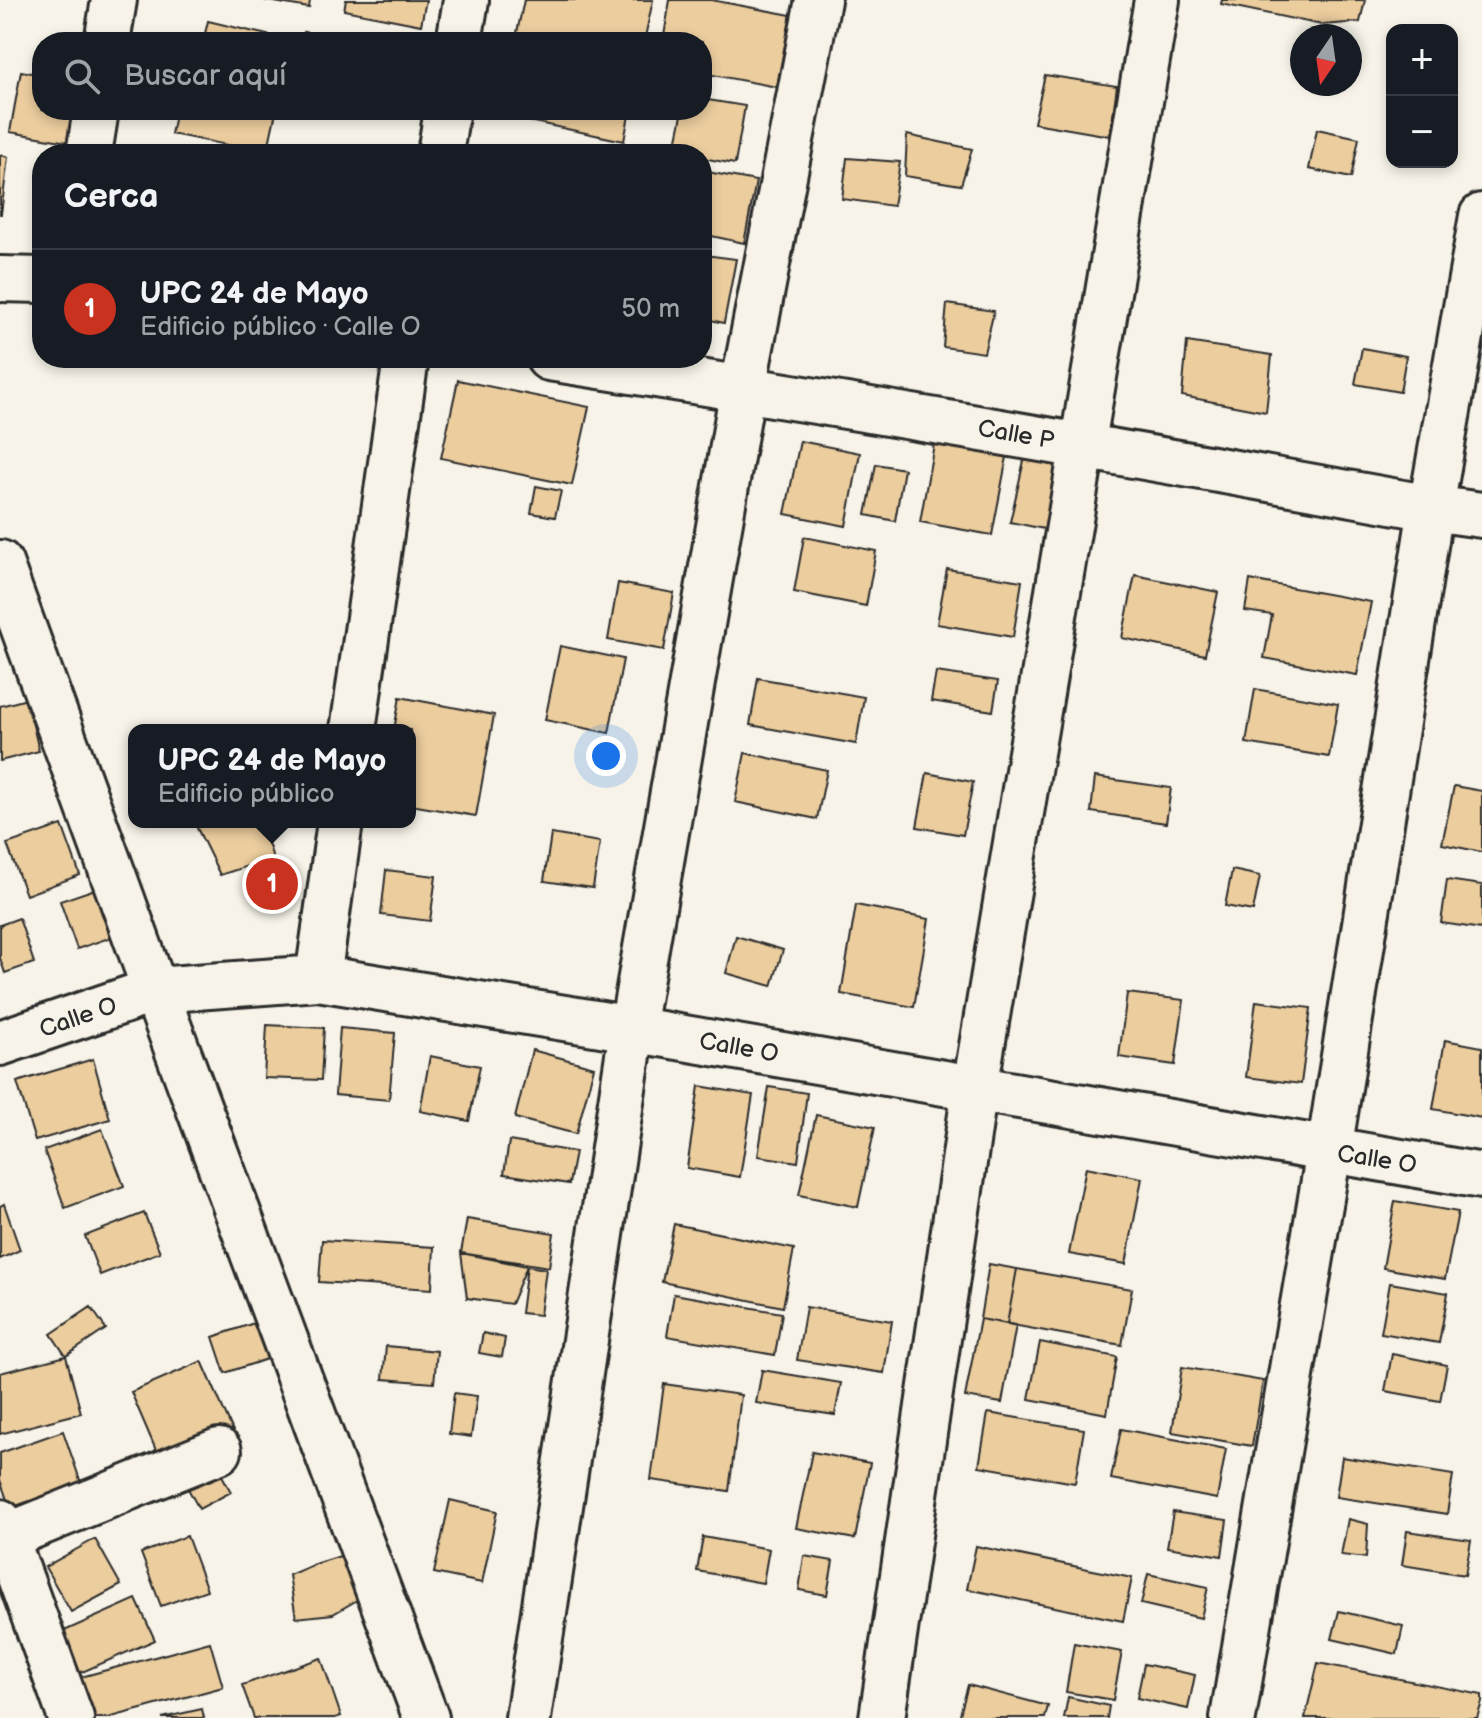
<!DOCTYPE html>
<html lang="es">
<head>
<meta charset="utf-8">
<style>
  :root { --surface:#171b24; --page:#20242c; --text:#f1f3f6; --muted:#9ea1a6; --line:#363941; --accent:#c8321e }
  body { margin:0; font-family:"Balsamiq Sans",sans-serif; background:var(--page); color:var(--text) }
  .controls { position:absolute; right:24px; top:24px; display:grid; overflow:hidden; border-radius:16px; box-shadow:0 4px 12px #0003 }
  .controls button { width:72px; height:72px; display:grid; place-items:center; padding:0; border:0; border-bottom:2px solid var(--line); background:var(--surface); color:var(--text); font:40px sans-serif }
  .compass { position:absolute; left:1290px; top:24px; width:72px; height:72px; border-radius:50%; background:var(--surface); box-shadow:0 4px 12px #0003; rotate:193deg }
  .you { position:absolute; left:606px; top:756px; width:28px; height:28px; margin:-20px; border:6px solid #fff; border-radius:50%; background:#1a73e8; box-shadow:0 0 0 12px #1a73e833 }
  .badge { display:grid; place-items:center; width:52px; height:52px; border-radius:50%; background:var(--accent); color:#fff; font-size:26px; font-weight:700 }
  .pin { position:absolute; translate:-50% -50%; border:4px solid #fff; box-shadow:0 2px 8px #0006 }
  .popup { position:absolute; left:128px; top:724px; width:288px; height:104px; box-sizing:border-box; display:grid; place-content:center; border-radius:16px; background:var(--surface); filter:drop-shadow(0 2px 6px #0005); font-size:26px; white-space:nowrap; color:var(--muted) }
  .popup b { font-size:30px; color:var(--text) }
  .popup::after { content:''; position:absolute; left:50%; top:100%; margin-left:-16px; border:16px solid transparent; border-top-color:var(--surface) }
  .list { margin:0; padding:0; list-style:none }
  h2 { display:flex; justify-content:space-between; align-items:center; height:104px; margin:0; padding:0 32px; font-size:34px }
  h2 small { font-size:26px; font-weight:400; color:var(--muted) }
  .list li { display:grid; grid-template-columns:52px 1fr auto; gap:24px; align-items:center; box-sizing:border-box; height:120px; padding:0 32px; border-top:2px solid var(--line) }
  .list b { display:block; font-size:30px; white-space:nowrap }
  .list p { margin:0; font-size:26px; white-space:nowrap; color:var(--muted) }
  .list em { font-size:26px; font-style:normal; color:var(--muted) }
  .icon { flex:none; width:44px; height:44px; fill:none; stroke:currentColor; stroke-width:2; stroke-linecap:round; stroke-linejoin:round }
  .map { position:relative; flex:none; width:1482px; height:1718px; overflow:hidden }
  .search { position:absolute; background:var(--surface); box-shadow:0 4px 12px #0003; left:32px; top:32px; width:680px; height:88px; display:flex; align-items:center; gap:20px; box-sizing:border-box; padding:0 28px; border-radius:32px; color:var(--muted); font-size:30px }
  .panel { position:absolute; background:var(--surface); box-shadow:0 4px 12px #0003; left:32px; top:144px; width:680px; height:224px; border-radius:32px }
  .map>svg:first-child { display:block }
</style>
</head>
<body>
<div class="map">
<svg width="1482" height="1718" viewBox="0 0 1482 1718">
  <rect width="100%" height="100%" fill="#f7f3e8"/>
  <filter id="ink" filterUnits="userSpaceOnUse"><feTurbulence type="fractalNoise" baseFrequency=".0125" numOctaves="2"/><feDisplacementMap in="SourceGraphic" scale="16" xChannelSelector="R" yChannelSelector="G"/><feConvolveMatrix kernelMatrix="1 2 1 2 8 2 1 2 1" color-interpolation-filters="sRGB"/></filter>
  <g filter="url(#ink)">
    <path fill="#ebcd9e" stroke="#2b2b2b" stroke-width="2" d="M263 0H310L309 8Z
      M346 0H426L421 25 344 10Z
      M524 0H653L644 42H515Z
      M670 0H711L791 15 777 87 702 73V42H663Z
      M1222 0H1365L1360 22 1322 25 1221 4Z
      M208 21 280 38 279 42H203Z
      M304 32 348 40V42H302Z
      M21 71 42 75V110H79L73 143 10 132Z
      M1045 75 1117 86 1110 136 1034 123Z
      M702 99 745 106 735 164 702 158V154L674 153 683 110H702Z
      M176 110H267L276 112 267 153 171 134Z
      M382 110H421L419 118Z
      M501 110H630L624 141 500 115Z
      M1317 129 1359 138 1351 178 1309 169Z
      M907 135 972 149 961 185 905 176Z
      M224 147 253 154H222Z
      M0 155 8 157 1 214H0Z
      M847 158 900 162 893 206 842 199Z
      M702 171 756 181 744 243 702 234Z
      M705 255 736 259 724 323 702 318V262Z
      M947 304 994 311 984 353 943 347Z
      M1187 342 1272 355 1266 412 1182 396Z
      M1362 348 1406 356 1400 392 1355 384Z
      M458 380 589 407 572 485 441 458Z
      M800 441 860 453 846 526 785 514Z
      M934 444 1007 457 992 535 920 522Z
      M1025 456 1063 465 1049 530 1010 522Z
      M876 464 904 469 895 521 866 515Z
      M536 486 561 491 555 517 531 513Z
      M804 537 876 551 866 606 794 592Z
      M947 569 1022 581 1013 637 937 624Z
      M1135 575 1218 592 1205 655 1122 638Z
      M1250 580 1371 602 1357 675 1264 658 1272 615 1245 611Z
      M618 583 674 593 664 650 608 640Z
      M560 646 623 659 609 733 545 720Z
      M936 672 998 681 993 711 931 701Z
      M758 678 864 697 856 744 750 725Z
      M1255 689 1338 704 1329 757 1246 743Z
      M400 697 494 715 476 816 410 805V730H394Z
      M27 699 39 751 0 761V706Z
      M745 753 827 770 817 819 735 802Z
      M927 773 973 782 963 835 917 827Z
      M1095 777 1171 788 1166 823 1091 812Z
      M1454 786 1482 791V852L1442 844Z
      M194 822H261L273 858 220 875Z
      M62 825 80 875 26 895 7 844Z
      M551 834 600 842 593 888 544 881Z
      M386 870 436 876 430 921 381 915Z
      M1232 870 1260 876 1253 911 1225 906Z
      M1447 880 1482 885V929L1441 923Z
      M95 889 112 937 77 949 60 901Z
      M856 905 929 919 914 1007 841 994Z
      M19 918 34 963 5 973 0 958V925Z
      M736 936 783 950 772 986 726 973Z
      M1127 993 1184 1000 1175 1065 1119 1057Z
      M1256 1001 1311 1008 1301 1084 1246 1077Z
      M267 1025 324 1028 321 1080 264 1078Z
      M340 1028 395 1033 389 1100 335 1095Z
      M1445 1040 1482 1047V1118L1433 1109Z
      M532 1050 594 1067 576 1134 515 1118Z
      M430 1056 480 1066 469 1121 420 1111Z
      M93 1059 110 1119 35 1141 17 1082Z
      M699 1086 753 1095 740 1177 687 1168Z
      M769 1087 807 1093 798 1162 758 1156Z
      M816 1115 875 1127 858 1207 799 1195Z
      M102 1129 124 1186 65 1208 44 1150Z
      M509 1141 575 1152 569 1184 504 1174Z
      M1086 1167 1142 1178 1126 1264 1069 1254Z
      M1395 1201 1458 1212 1445 1279 1383 1268Z
      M4 1204 20 1250 0 1259V1206Z
      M144 1213 160 1252 100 1275 85 1236Z
      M467 1219 554 1233 549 1267 461 1253Z
      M674 1224 794 1249 783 1307 662 1282Z
      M322 1240 434 1247 432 1289 319 1282Z
      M461 1253 527 1266 511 1304 467 1298Z
      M989 1264 1017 1269 1007 1324 980 1319Z
      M527 1266 546 1269 540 1315 521 1313Z
      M1017 1269 1132 1289 1122 1345 1007 1324Z
      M1390 1283 1448 1293 1439 1343 1381 1333Z
      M674 1294 782 1313 775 1355 667 1336Z
      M91 1307 106 1329 66 1356 51 1334Z
      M806 1307 892 1321 884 1373 797 1360Z
      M272 1317 285 1353 225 1373 213 1337Z
      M980 1319 1016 1325 1002 1403 965 1397Z
      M483 1333 505 1338 502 1357 479 1353Z
      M1040 1342 1117 1357 1107 1414 1029 1399Z
      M386 1346 437 1351 434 1383 383 1379Z
      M1392 1354 1447 1365 1440 1401 1385 1391Z
      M66 1356 81 1413 0 1434V1373Z
      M202 1361 233 1431 161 1462 131 1392Z
      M1182 1367 1263 1381 1252 1446 1172 1432Z
      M762 1370 841 1383 835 1415 756 1403Z
      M664 1384 741 1395 729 1491 651 1480Z
      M454 1393 477 1396 471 1437 449 1434Z
      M988 1413 1084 1429 1075 1483 979 1466Z
      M1121 1429 1226 1449 1217 1499 1111 1479Z
      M63 1431 81 1483 10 1508 0 1480V1453Z
      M812 1452 870 1463 855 1539 796 1528Z
      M1342 1457 1453 1475 1447 1514 1336 1497Z
      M217 1466 231 1492 199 1509 185 1483Z
      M450 1500 497 1511 482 1583 434 1573Z
      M1173 1512 1227 1520 1222 1556 1167 1547Z
      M1348 1519 1368 1524 1366 1558 1341 1555Z
      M1407 1531 1471 1540 1465 1575 1402 1565Z
      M187 1536 207 1590 161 1606 141 1553Z
      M703 1537 769 1549 763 1583 697 1571Z
      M95 1539 121 1585 71 1612 45 1567Z
      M976 1546 1132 1578 1123 1621 967 1589Z
      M353 1552 369 1593 333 1614 296 1618 289 1575 315 1564Z
      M804 1556 833 1561 827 1595 799 1590Z
      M1148 1574 1208 1587 1201 1618 1141 1604Z
      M136 1599 155 1640 80 1673 62 1632Z
      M1339 1611 1403 1626 1397 1654 1332 1639Z
      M210 1642 223 1687 108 1718H93L81 1677Z
      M1074 1643 1122 1652 1113 1700 1066 1692Z
      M321 1658 341 1716 335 1718H254L242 1685Z
      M1318 1663 1482 1695V1702L1477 1718H1305Z
      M1144 1664 1195 1675 1188 1709 1137 1698Z
      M968 1685 1048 1706 1045 1718H959Z
      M1068 1697 1109 1706 1107 1718H1064Z
      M202 1709 204 1718H162Z"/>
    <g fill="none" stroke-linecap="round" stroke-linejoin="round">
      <g stroke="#2b2b2b" stroke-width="50">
        <path id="minor" d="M107 42 114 0
          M459 42 466 0
          M89 154 96 110
          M440 154 447 110
          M0 279 42 280
          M549 358C844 404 1138 455 1431 508L1482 515
          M0 563 155 990 426 1718
          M353 730 406 358
          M318 978 340 822
          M0 1043 155 990 318 978 632 1029 1482 1176
          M0 1522 71 1718
          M5 1537 219 1451
          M528 1718 632 1029 743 388 818 0
          M882 1718 975 1088 1157 0
          M1233 1718 1329 1151 1431 508 1482 216"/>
      </g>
      <use href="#minor" stroke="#f7f3e8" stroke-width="44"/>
    </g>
  </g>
  <g text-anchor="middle" stroke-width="7" stroke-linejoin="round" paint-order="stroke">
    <g font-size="24" fill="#2b2b2b" stroke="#f7f3e8">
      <text transform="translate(1016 434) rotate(10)" y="8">Calle P</text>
      <text transform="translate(78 1017) rotate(-19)" y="8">Calle O</text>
      <text transform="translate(739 1047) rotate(10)" y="8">Calle O</text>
      <text transform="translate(1377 1159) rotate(9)" y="8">Calle O</text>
    </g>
  </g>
</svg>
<div class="controls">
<button>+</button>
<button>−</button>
</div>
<svg class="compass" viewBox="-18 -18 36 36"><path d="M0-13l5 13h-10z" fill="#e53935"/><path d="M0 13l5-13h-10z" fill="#9ea1a6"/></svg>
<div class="you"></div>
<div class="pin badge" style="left:272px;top:884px">1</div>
<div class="popup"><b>UPC 24 de Mayo</b>Edificio público</div>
<div class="search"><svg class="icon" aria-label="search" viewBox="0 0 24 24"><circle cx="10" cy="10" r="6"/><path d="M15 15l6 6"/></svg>Buscar aquí</div>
<section class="panel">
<h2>Cerca<small></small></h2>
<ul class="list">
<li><span class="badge">1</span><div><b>UPC 24 de Mayo</b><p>Edificio público · Calle O</p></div><em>50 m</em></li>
</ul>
</section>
</div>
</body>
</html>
